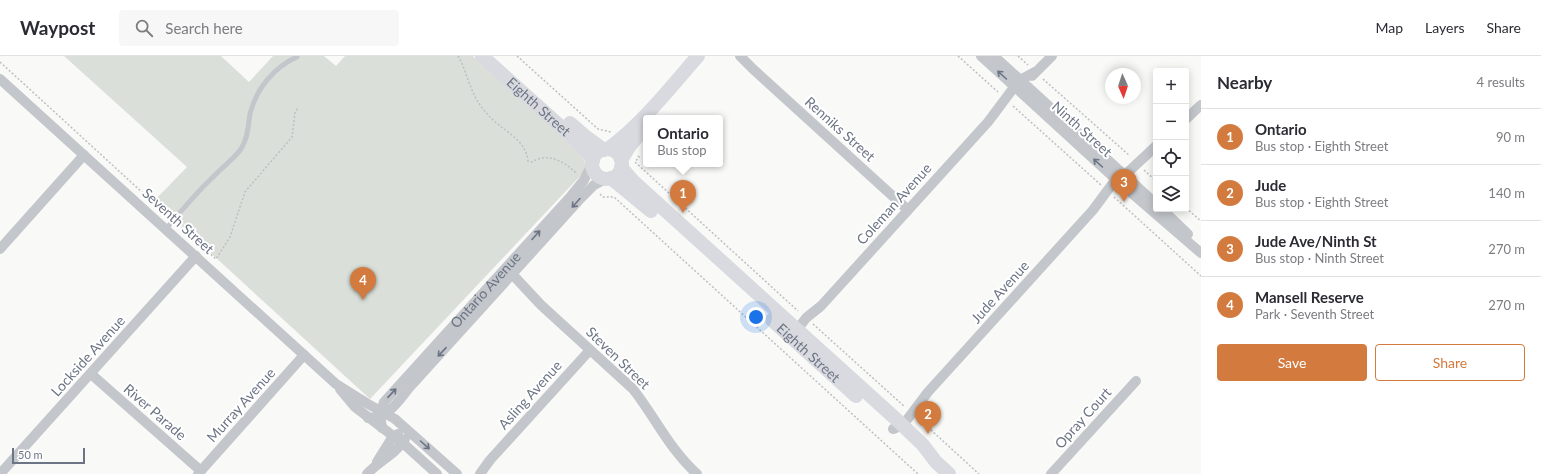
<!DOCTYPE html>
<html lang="en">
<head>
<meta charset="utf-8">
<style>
  :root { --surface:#fff; --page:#f7f7f7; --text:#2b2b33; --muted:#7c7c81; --line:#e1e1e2; --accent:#d37a3e }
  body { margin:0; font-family:Lato,sans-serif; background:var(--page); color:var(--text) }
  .controls { position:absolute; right:12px; top:12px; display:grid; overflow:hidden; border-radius:4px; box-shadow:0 2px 10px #0003 }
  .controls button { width:36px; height:36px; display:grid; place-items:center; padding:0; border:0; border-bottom:1px solid var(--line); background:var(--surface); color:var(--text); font:20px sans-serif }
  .compass { position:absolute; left:1105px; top:12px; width:36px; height:36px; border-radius:50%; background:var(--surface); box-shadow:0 2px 10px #0003; rotate:177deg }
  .scale { position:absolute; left:12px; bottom:10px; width:73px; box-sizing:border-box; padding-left:4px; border:2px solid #6c7585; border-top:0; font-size:11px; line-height:14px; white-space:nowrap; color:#6c7585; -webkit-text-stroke:3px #fff; paint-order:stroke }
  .you { position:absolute; left:756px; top:261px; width:14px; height:14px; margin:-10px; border:3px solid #fff; border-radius:50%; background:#1a73e8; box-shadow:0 0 0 6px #1a73e833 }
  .badge { display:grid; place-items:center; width:26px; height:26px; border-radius:50%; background:var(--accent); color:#fff; font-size:13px; font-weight:700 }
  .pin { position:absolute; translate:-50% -33px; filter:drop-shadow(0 1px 2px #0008) }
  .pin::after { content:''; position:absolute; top:21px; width:14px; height:12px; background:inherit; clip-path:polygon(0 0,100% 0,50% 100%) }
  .popup { position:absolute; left:643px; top:59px; width:80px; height:52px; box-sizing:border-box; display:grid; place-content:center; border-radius:4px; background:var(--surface); filter:drop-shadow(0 1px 3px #0005); font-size:13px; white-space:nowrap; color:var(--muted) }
  .popup b { font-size:15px; color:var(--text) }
  .popup::after { content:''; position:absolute; left:50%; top:100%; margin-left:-8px; border:8px solid transparent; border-top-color:var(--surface) }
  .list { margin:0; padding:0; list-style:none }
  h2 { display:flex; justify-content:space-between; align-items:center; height:52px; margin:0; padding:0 16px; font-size:17px }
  h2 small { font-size:13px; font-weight:400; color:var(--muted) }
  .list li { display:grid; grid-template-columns:26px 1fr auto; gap:12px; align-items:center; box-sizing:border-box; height:56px; padding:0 16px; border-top:1px solid var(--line) }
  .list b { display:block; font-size:15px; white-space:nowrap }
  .list p { margin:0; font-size:13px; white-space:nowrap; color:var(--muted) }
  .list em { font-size:13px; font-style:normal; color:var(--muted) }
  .actions { display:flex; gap:8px; padding:12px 16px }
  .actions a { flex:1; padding:9px 0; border:1px solid var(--accent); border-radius:4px; text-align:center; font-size:14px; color:var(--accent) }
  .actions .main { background:var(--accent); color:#fff }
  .icon { flex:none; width:22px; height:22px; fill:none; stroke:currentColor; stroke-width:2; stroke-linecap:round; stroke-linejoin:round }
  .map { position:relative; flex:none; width:1201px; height:418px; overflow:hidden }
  header { display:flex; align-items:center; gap:24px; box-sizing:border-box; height:56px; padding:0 20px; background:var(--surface); border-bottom:1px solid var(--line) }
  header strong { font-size:19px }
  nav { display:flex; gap:22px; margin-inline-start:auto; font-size:14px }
  .search { width:280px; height:36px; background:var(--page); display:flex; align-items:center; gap:10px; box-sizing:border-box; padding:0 14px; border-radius:4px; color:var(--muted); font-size:15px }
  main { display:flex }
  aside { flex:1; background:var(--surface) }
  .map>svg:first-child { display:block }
</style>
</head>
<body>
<header>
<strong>Waypost</strong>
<div class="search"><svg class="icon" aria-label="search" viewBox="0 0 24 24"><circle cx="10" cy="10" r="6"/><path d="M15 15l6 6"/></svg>Search here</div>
<nav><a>Map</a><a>Layers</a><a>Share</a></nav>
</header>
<main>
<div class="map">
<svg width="1201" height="418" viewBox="0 0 1201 418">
  <rect width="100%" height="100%" fill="#f9f9f8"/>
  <path fill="#dae0d9" d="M64 0H221L249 26 273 0H324L336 10 345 0H473L581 98C586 106 586 109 583 117L370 343 154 145 187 111Z"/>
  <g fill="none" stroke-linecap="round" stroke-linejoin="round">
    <path stroke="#bdbfc2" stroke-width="1.5" stroke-dasharray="2 2" stroke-linecap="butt" d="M458 0C464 9 466 21 471 31 475 43 482 53 491 62 505 76 526 84 528 105L532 106C547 96 564 105 576 117
      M517 0 598 73 611 76
      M958 0 998 36
      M1018 0 1028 9
      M0 6 168 160
      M1043 23 1130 100
      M1013 50 1101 129
      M638 100 639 101 635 106 798 255
      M1144 114 1156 125
      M600 138 603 141H614L918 418
      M1114 141 1201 220
      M1186 152 1201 165
      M178 169 216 203 230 181 245 136 292 81 295 57 298 51
      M813 268 905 351
      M919 363 979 418"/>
    <path stroke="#c3c6ca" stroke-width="5" d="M166 173C181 155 196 137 213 121 222 111 233 104 241 93 248 82 248 70 250 58 256 33 274 11 297 1"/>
    <g stroke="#c3c6ca" stroke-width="10">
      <path d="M740 0 753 13 908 154"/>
      <path d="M981 0 1121 128 1201 197"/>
      <path d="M994 0 1156 148"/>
      <path d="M1032 20 1052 0"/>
      <path d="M0 23 336 328 368 348 395 363 457 418"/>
      <path d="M1186 63 1201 49"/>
      <path d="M1162 153 1188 178"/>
      <path d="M0 193 84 99"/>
      <path d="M507 216 512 218 541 249 633 333C655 361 670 394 697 418"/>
      <path d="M794 278 806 262 821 250 988 66 1015 30 1020 24 1035 16"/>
      <path d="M91 318 201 415"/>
      <path d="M340 333 355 351 405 389 437 418"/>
      <path d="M368 362C389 361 397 347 409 332L581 142 594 129 605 123"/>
      <path id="s1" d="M382 372 380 358 384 346 571 140 584 124 592 108"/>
      <path d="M893 373 903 369 928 336 1093 154 1116 123 1125 119 1156 90"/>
      <path d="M377 406 392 382 398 378"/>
      <path d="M0 418 196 200"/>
      <path d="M198 418 304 299"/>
      <path d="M367 418C379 405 396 398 405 383"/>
      <path d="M480 418 490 404 590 294"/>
      <path d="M1051 418 1136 325"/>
    </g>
    <g stroke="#d9dadf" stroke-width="14">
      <path id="s2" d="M482 0 570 79 589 98 593 105"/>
      <path d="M570 67 586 81 604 94"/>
      <path d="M608 93C642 68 670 32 698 0"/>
      <circle cx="607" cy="108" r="15"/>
      <path d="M621 104 629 91 646 70"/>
      <path d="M621 111 634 126 897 364 923 389 936 406 949 418"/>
      <path d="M611 122 651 155"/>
      <path id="s3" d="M772 264 856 340"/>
    </g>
  </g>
  <defs><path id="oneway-shaft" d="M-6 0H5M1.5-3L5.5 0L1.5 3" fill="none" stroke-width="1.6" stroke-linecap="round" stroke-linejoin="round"/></defs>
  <g stroke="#6c7585">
    <use href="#oneway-shaft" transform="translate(1002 19) rotate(-138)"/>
    <use href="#oneway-shaft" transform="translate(1098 107) rotate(-138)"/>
    <use href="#oneway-shaft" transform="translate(576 147) rotate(132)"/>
    <use href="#oneway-shaft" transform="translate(536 179) rotate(-48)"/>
    <use href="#oneway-shaft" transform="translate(442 296) rotate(133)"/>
    <use href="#oneway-shaft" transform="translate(392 337) rotate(-47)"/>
    <use href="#oneway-shaft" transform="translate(425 389) rotate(42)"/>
  </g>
  <g text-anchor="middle" stroke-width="4" stroke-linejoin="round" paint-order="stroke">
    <g font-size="14" fill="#6c7585" stroke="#fff">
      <text dy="5" stroke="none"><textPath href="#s2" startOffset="76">Eighth Street</textPath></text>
      <text transform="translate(840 73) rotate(42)" y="5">Renniks Street</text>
      <text transform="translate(1082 73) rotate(42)" y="5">Ninth Street</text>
      <text transform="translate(894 148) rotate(-48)" y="5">Coleman Avenue</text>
      <text transform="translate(178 165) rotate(42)" y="5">Seventh Street</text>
      <text dy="5" stroke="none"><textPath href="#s1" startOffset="178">Ontario Avenue</textPath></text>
      <text transform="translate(1000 236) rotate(-48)" y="5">Jude Avenue</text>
      <text dy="5" stroke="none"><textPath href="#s3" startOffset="49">Eighth Street</textPath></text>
      <text transform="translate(88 300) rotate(-48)" y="5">Lockside Avenue</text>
      <text transform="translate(618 302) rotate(44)" y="5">Steven Street</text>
      <text transform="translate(530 339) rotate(-48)" y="5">Asling Avenue</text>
      <text transform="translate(241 349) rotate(-48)" y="5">Murray Avenue</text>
      <text transform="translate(155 356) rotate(41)" y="5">River Parade</text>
      <text transform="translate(1083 362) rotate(-48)" y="5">Opray Court</text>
    </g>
  </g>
</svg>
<div class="controls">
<button>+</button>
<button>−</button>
<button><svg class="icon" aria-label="locate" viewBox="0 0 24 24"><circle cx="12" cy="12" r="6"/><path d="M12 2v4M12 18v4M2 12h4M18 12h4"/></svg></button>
<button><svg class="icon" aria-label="layers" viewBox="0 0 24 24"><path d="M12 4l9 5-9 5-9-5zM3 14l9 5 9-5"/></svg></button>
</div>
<svg class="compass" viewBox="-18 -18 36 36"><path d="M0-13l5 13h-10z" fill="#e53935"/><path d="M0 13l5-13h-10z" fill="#7c7c81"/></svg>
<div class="scale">50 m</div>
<div class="you"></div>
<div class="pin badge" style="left:683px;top:157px">1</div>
<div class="popup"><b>Ontario</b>Bus stop</div>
<div class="pin badge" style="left:928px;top:378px">2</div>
<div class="pin badge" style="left:1124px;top:146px">3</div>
<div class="pin badge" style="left:363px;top:244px">4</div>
</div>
<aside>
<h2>Nearby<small>4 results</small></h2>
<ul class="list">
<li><span class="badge">1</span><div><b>Ontario</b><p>Bus stop · Eighth Street</p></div><em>90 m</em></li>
<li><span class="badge">2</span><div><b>Jude</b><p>Bus stop · Eighth Street</p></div><em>140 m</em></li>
<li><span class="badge">3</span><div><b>Jude Ave/Ninth St</b><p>Bus stop · Ninth Street</p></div><em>270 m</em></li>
<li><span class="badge">4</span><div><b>Mansell Reserve</b><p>Park · Seventh Street</p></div><em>270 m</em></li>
</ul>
<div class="actions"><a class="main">Save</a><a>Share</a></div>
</aside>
</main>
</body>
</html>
